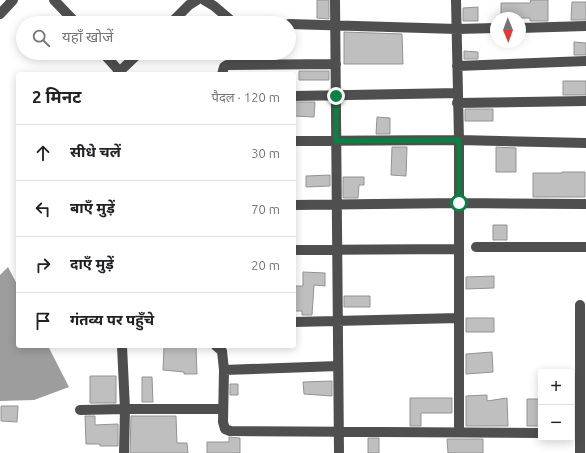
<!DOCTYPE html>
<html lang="hi">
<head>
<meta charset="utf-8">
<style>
  :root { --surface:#fff; --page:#f6f6f6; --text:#202124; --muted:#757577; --line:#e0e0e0 }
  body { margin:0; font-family:Ubuntu,"Noto Sans Devanagari",sans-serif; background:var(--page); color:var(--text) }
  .controls { position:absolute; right:12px; bottom:12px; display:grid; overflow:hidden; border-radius:4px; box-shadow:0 2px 10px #0003 }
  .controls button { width:36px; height:36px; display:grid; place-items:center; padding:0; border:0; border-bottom:1px solid var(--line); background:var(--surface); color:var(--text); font:20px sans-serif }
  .compass { position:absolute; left:490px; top:12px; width:36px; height:36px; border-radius:50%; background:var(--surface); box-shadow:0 2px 10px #0003; rotate:179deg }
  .stop { position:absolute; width:12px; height:12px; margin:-9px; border:3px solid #0b8043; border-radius:50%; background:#fff }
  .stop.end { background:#0b8043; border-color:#fff; box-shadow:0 1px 4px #0008 }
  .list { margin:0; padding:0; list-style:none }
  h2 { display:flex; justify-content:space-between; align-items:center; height:52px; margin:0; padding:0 16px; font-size:17px }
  h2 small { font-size:13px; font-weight:400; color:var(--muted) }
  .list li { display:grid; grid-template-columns:26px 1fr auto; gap:12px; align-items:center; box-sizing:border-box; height:56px; padding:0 16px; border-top:1px solid var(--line) }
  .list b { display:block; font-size:15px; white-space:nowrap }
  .list em { font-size:13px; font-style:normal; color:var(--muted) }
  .icon { flex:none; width:22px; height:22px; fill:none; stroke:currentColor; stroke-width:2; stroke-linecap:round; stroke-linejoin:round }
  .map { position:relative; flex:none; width:586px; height:453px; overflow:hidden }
  .search { position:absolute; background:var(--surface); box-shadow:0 2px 10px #0003; left:16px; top:16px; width:280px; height:44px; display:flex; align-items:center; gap:10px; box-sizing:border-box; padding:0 14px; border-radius:22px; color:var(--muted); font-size:15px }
  .panel { position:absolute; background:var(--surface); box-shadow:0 2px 10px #0003; left:16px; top:72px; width:280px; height:276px; border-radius:4px }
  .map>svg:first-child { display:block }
</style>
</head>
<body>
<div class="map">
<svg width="586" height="453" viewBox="0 0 586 453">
  <rect width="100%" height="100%" fill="#fff"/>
  <path fill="#9d9d9d" d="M8 267 18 286V346H48L69 387 34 400 0 401V275Z"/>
  <path fill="#bfbfbf" stroke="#939393" d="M317 0H329V19L317 18Z
    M531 0H548V21H530V18H501V3H530Z
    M572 2H586V20H571Z
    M478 7V21H463V8Z
    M344 32 402 34 403 64H344Z
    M574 42 586 43V55H574Z
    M464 51 478 52V59H464Z
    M299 71H329V80H299Z
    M563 81H586V95H563Z
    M294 102H315L314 117 294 116Z
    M465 109H493V121H465Z
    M377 117 390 118V134H376Z
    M392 147H407L406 176 391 175Z
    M496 147 516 148V172H496Z
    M562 172H585V197H533V173H562Z
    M330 175V186L306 187V176Z
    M343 177H364V185H359L358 198H343Z
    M493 225H507V240H493Z
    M303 272 325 273V286L314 285 312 315H302V311H294V286H303Z
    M494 276V288L466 289V277Z
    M344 296H370V307H344Z
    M466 318H494V332H466Z
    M164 347H196L197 374H184V372L163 370Z
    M492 352 493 372 466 374V354Z
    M90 376H116V403H90Z
    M142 377H152L153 402H142Z
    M332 381V396L304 394 303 382Z
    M230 384H238V395H230Z
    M487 395V401L507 398 508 426H466V396Z
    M410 398H452V413H421V426H410Z
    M527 399H541V426H527Z
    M1 406H18L17 422 1 421Z
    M85 416H95V425L118 424V446H100V444H86Z
    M131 416H176L177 443H187L188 453H130Z
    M229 437 240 438V453H207V442H229Z
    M368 438H379V453H368Z
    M447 439H483V453H448Z"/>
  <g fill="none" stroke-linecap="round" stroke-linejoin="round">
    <path stroke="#4f4f4f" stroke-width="10" d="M54 0 76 23
      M204 0 214 6 234 23
      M335 0 339 453
      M456 0 459 140V432
      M0 14 13 0
      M171 23 189 5 197 0
      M289 24 457 29 496 28
      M520 28 586 26
      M103 53 122 74
      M457 66 586 61
      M117 74 139 53
      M222 74 224 67 227 65 336 64
      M294 96 458 93
      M457 103 586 101
      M294 141 459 140 586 143
      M294 205 459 203 586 204
      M476 247H586
      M294 250 459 249
      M580 305V453
      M294 322 459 318
      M122 346 125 409 124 453
      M216 346 222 351 224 370 223 422 225 429 230 431 541 433
      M224 370 338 366
      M80 410 125 409H223"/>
  </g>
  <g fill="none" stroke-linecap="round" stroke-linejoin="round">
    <path stroke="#0b8043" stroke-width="5" d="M336 96V141L459 140V203"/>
  </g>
</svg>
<div class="controls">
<button>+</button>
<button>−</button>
</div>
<svg class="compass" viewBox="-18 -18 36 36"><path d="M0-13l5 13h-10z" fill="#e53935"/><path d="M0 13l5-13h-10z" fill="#757577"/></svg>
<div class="stop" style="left:459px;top:203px"></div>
<div class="stop end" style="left:336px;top:96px"></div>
<div class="search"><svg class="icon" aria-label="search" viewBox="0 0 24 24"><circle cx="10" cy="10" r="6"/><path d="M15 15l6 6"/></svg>यहाँ खोजें</div>
<section class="panel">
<h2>2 मिनट<small>पैदल · 120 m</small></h2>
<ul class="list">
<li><svg class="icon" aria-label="ahead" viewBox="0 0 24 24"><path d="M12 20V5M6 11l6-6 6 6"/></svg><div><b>सीधे चलें</b></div><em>30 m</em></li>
<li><svg class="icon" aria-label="left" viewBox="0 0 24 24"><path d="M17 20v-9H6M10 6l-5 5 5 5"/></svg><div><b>बाएँ मुड़ें</b></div><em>70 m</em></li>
<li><svg class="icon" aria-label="right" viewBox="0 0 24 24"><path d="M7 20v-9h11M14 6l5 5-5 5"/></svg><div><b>दाएँ मुड़ें</b></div><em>20 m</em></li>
<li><svg class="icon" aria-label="arrive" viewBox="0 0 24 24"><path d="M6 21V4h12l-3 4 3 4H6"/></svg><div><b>गंतव्य पर पहुँचे</b></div></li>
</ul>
</section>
</div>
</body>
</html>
